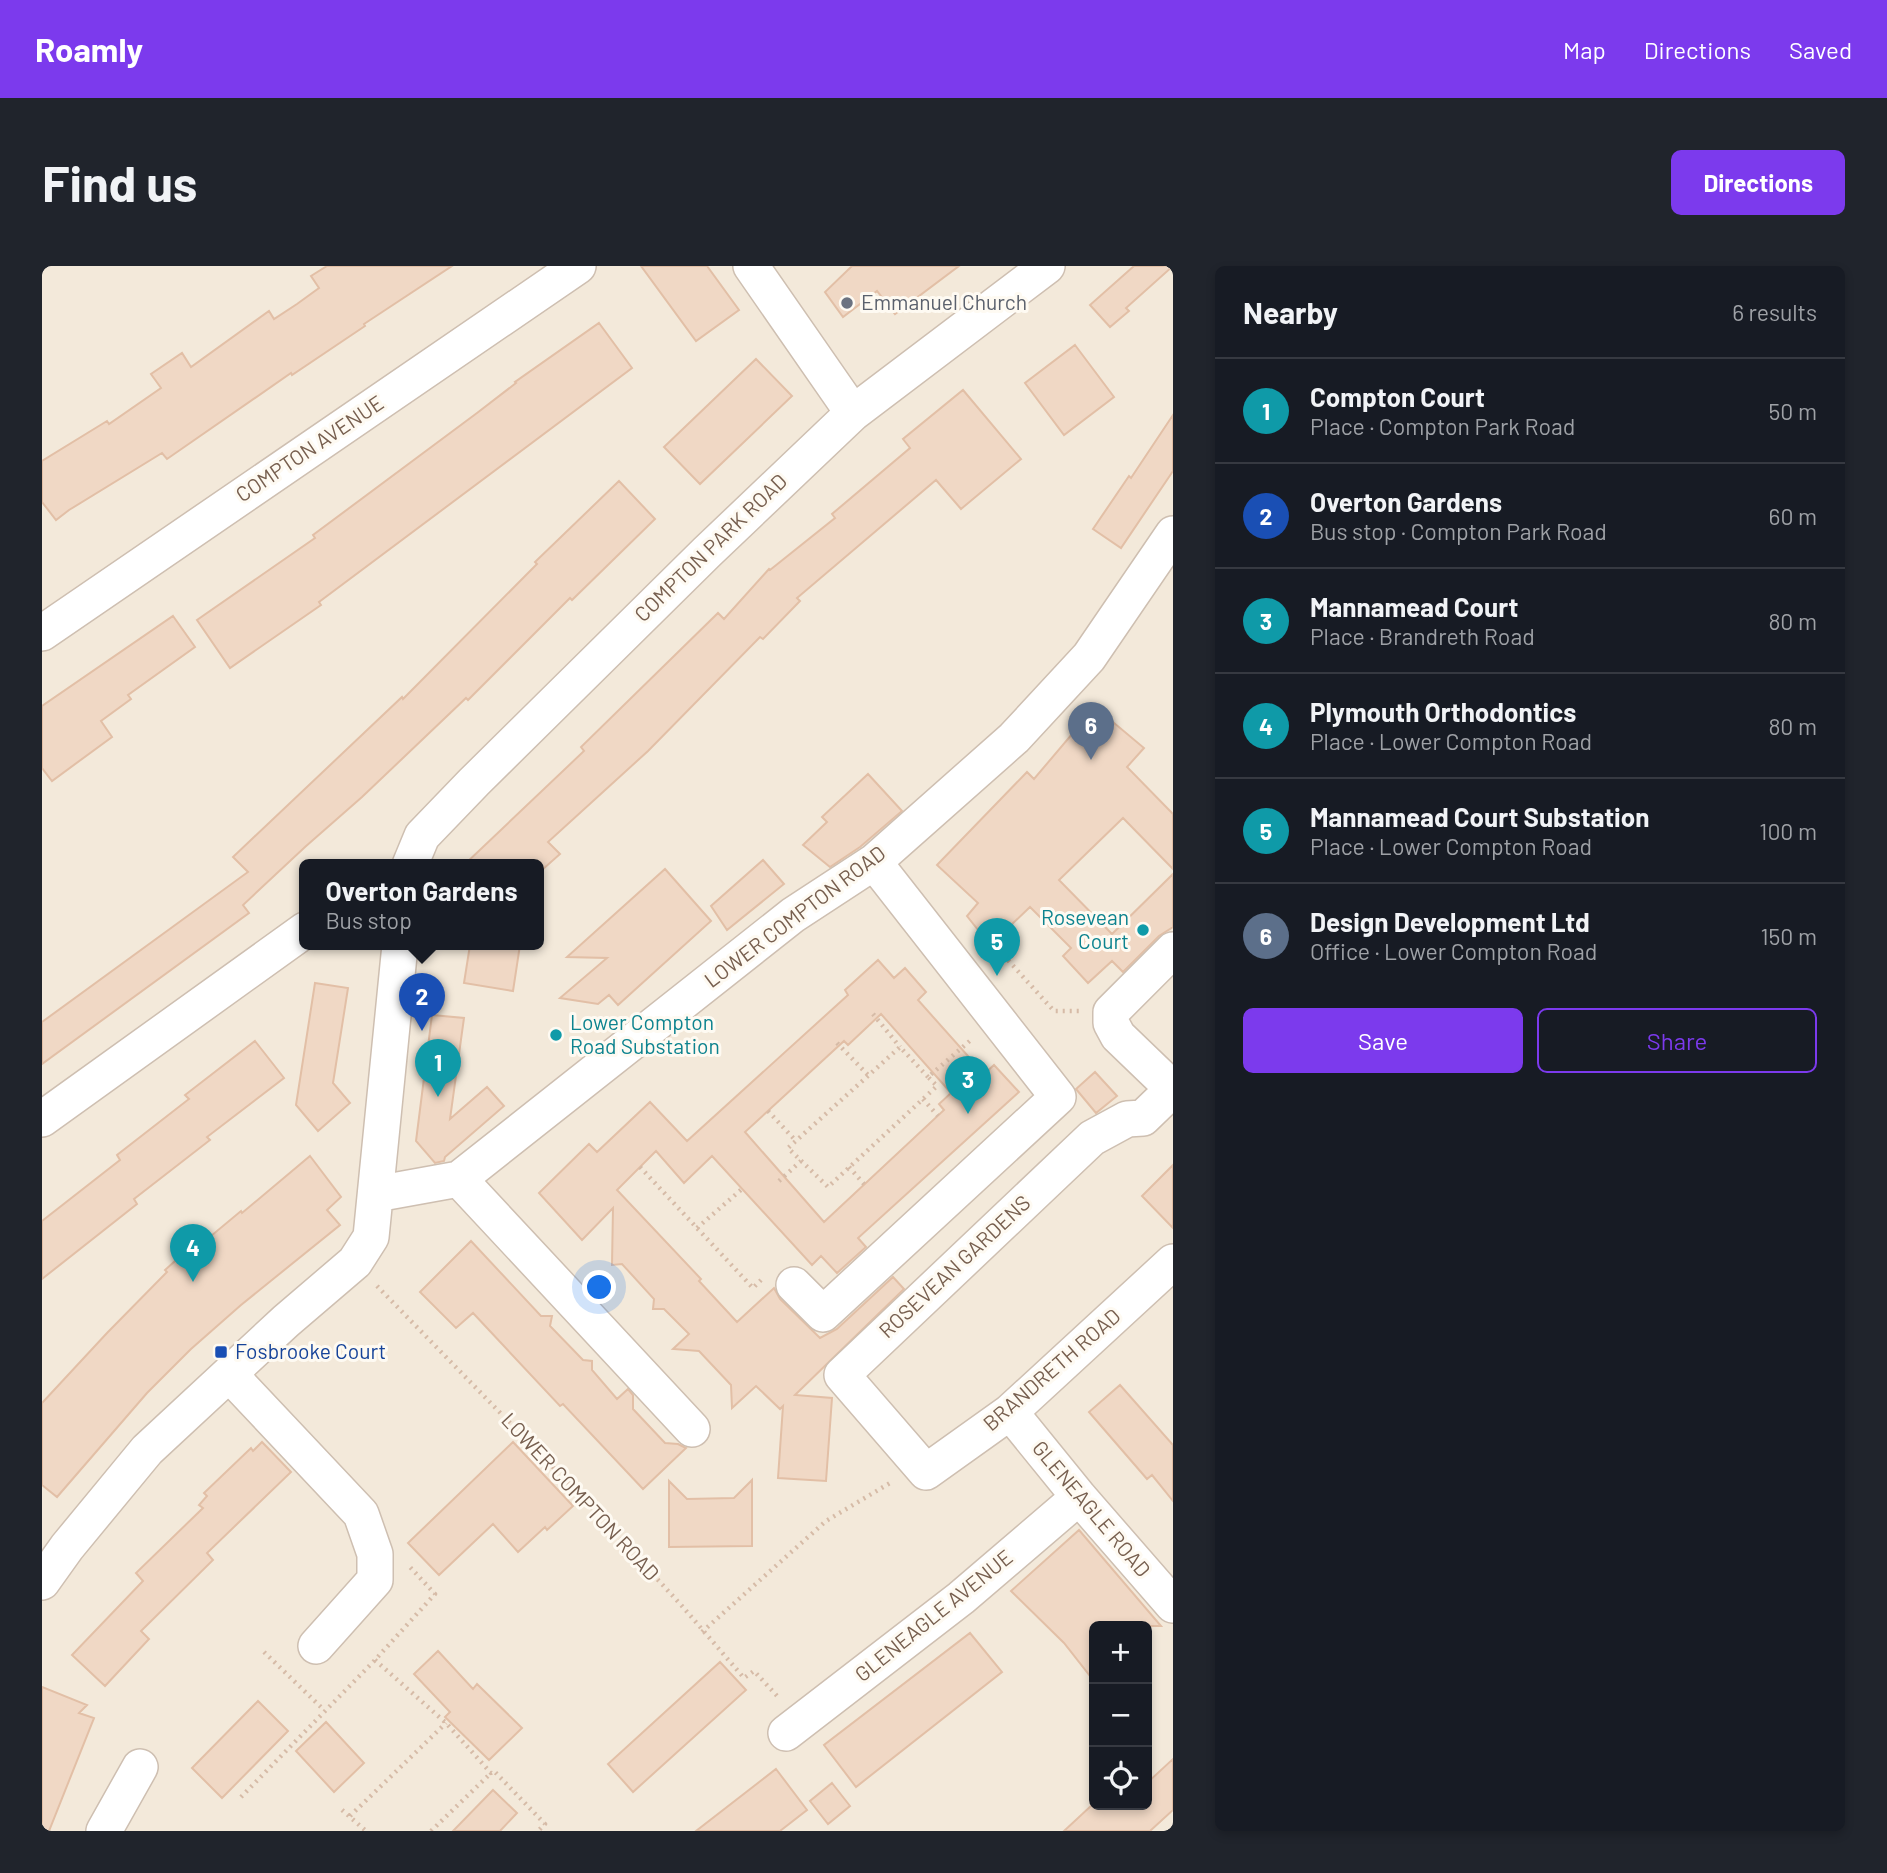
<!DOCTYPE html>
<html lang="en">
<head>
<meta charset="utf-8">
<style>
  :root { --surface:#171b24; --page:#20242c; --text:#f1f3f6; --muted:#9ea1a6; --line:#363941; --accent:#7c3aed }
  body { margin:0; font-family:Barlow,sans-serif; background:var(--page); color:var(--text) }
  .controls { position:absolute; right:21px; bottom:21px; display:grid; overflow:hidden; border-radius:10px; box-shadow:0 4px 10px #0003 }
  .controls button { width:63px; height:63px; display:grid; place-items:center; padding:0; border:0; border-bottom:2px solid var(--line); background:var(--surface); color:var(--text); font:35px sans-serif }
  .you { position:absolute; left:558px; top:1022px; width:24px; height:24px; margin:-18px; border:5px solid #fff; border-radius:50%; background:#1a73e8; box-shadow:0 0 0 10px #1a73e833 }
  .badge { display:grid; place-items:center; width:46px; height:46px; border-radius:50%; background:var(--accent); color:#fff; font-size:23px; font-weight:700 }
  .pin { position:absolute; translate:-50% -58px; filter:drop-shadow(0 2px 4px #0008) }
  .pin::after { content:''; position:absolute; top:37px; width:24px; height:21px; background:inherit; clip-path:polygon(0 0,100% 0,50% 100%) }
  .popup { position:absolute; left:257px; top:593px; width:245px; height:91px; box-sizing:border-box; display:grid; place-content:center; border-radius:10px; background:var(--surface); filter:drop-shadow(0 2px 5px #0005); font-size:23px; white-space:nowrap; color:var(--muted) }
  .popup b { font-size:26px; color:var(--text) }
  .popup::after { content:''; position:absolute; left:50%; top:100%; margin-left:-14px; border:14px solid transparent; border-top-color:var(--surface) }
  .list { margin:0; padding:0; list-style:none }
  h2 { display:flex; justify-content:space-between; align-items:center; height:91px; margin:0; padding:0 28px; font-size:30px }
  h2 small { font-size:23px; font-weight:400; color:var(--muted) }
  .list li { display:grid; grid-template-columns:46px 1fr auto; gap:21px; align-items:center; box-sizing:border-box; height:105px; padding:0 28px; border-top:2px solid var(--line) }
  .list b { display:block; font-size:26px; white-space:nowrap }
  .list p { margin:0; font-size:23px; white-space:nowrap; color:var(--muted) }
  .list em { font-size:23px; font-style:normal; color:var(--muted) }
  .actions { display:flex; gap:14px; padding:21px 28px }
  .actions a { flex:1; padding:16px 0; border:2px solid var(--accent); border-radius:10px; text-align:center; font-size:24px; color:var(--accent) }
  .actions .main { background:var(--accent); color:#fff }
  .icon { flex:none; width:38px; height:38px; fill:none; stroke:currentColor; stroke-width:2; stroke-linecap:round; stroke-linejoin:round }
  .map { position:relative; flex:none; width:1131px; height:1565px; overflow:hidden; border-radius:10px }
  header { display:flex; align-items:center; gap:42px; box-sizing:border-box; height:98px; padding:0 35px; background:var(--accent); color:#fff }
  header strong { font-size:33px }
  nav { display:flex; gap:38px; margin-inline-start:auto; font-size:24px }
  .intro { display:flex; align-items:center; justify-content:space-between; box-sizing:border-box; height:168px; padding:0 42px }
  h1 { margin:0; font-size:49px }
  .button { padding:18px 32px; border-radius:10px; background:var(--accent); color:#fff; font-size:24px; font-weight:700 }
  main { display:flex; gap:42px; padding:0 42px }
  aside { flex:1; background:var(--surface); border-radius:10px; box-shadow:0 4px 10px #0003 }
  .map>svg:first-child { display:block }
</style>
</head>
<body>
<header>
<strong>Roamly</strong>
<nav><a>Map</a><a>Directions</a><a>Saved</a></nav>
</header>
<div class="intro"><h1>Find us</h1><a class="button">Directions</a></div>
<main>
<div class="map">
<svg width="1131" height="1565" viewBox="0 0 1131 1565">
  <rect width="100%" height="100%" fill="#fcf6ec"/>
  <path fill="#f3e9da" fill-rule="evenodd" d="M0 0H1131V1565H0ZM263 599H497V679H263ZM1052 1360H1105V1539H1052Z"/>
  <path fill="#f0d8c5" stroke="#e2bfa6" stroke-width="2" fill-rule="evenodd" d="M285 0H410L322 58 323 60 250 109 249 107 125 193 120 187 27 244 14 254 0 236V195L65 155 67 158 119 122 109 108 140 87 149 101 227 45 232 53 255 38 277 22 269 10Z
    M599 0H665L697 44 654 75Z
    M810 0H917L853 48 835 25 801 51 783 26Z
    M1092 0H1131L1084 42 1087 45 1068 61 1048 39Z
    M557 57 590 102 277 336 279 339 188 402 155 354 273 272 271 269 435 147 474 117 473 116Z
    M1033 79 1072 131 1022 169 983 117Z
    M714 93 750 130 658 218 622 181Z
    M921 124 979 193 919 243 894 214 755 332 758 335 721 373 718 371 606 485 506 576 518 588 500 604 497 599H422L542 485 539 481 676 347 682 353 727 303 728 304 793 252 790 248 868 182 861 173Z
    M1131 149V205L1079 282 1051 263 1087 210 1089 212Z
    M577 215 613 253 530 334 528 332 426 434 424 432 320 531 263 581 201 639 207 647 0 798V756L206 606 191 591 360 431 361 433 495 298 493 296Z
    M131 350 153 381 86 429 89 433 59 455 70 471 10 515 0 502V440Z
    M1053 441 1102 482 1085 501 1131 548V603L1081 552 1017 614 1070 668 1131 608V661L1117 670 1081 706 1070 695 1046 717 1021 690 1029 682 988 641 948 679 925 650 936 637 895 599 985 506 992 513Z
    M826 508 860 545 818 581 788 601 761 579 785 556 780 551Z
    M721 594 742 618 685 664 669 640Z
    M623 603 669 655 576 739 567 729 556 738 518 732 565 692 525 691Z
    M428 679H478L471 725 422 717Z
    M836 694 852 712 863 702 884 726 876 734 942 808 952 799 977 826 816 972 824 981 795 1007 779 990 770 999 670 890 642 917 614 885 575 924 659 1013 657 1015 695 1056 732 1022 738 1033 778 1072 795 1063 851 1011 862 1023 753 1129 790 1132 784 1215 736 1212 741 1140 738 1143 714 1120 690 1142 689 1119 657 1085 631 1083 647 1068 622 1043H611L612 1033 580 998 570 999 571 942 540 974 497 927 547 878 555 886 608 836 645 875 806 729 803 724ZM839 748 909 827 897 838 902 844 782 956 703 866 802 775 806 779Z
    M273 717 306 722 291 817 308 837 276 865 254 839Z
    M390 749 422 752 408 853 445 821 462 840 403 891 402 895 393 897 374 875Z
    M213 775 242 812 165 871 168 874 92 933 95 938 0 1013V955L78 894 75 889 147 833 143 829Z
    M1053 806 1075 830 1054 847 1034 823Z
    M268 890 299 931 285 944 298 959 199 1039 149 1083 105 1127 15 1231 0 1219V1137L65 1067 125 1006 123 1004 142 987 145 990 199 945 200 947Z
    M1131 899V962L1100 930Z
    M429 975 499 1050H510L508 1060 541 1094 550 1095V1104L575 1133 586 1123 591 1129V1143L623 1177 636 1178 644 1182 601 1223 521 1138 518 1140 431 1047 414 1062 378 1026Z
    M1078 1119 1131 1179V1235L1110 1209 1105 1213 1047 1146Z
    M220 1176 249 1206 165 1287 171 1294 99 1365 107 1373 63 1420 30 1389 101 1315 94 1307 161 1242 157 1239 165 1230 162 1227 209 1182 211 1185Z
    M471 1176 531 1240 505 1264 503 1261 476 1286 451 1258 397 1309 366 1277Z
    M710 1214V1280L627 1281V1215L645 1233 692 1232Z
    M1037 1264 1119 1360H1052V1415L1022 1377 969 1325Z
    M928 1367 960 1406 814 1521 782 1479Z
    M396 1385 431 1423 435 1418 480 1462 447 1494 403 1451 408 1446 372 1408Z
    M678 1396 704 1424 591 1526 566 1498Z
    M0 1421 45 1439 37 1447 52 1452 7 1565H0Z
    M216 1435 246 1465 180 1532 150 1502Z
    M284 1456 322 1497 292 1526 254 1485Z
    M1131 1493V1544L1108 1565H1022L1050 1539H1105V1517Z
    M734 1503 765 1544 738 1565H654Z
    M790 1517 808 1540 786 1558 768 1535Z
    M451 1524 475 1547 458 1565H411Z"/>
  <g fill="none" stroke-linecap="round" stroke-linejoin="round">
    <g stroke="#cebfb1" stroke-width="38">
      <path id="minor" d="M709 0 811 147
        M0 367 536 0
        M368 599 380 570 432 516 665 286 811 147 1005 0
        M1131 823 1101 852 1085 853 1050 872 800 1109 884 1206 968 1146 1131 996
        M1131 823 1076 770 1069 757V746L1131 684
        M0 853 263 664
        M417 913 650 1163
        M334 928 417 913 751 649 832 596 972 472 1047 391 1131 268
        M752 1019 781 1048 1016 831 832 596
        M188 1109 319 1248 333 1288V1314L274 1380
        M968 1146 1037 1231 1131 1339
        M0 1316 25 1281 105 1184 244 1055 313 996 329 971 358 679
        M744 1467 919 1332 1037 1231
        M62 1565 98 1501"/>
    </g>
    <path stroke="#d6bba7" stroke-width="4.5" stroke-dasharray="2 5" stroke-linecap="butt" d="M947 690 955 682 1012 745H1037
      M831 748 858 781
      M795 777 826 809
      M886 811 858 781 746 882 786 921 895 820 886 811 930 773
      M881 833 896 850
      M726 845 754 875
      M598 901 711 1022 719 1014
      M807 901 822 918
      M737 915 759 895
      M655 962 700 923
      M335 1020 539 1230 640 1340 702 1412 712 1405 737 1432
      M660 1366 784 1255 848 1217
      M222 1386 282 1444
      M333 1394 404 1457 449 1507 452 1505 503 1558 496 1565
      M199 1531 333 1394 393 1328 367 1300
      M300 1544 324 1565
      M308 1550 404 1457
      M389 1565 449 1507"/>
    <use href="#minor" stroke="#fff" stroke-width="35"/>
  </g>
  <circle fill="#6b7280" stroke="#fefaf2" stroke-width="2.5" cx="805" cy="37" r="7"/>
  <g fill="#0f9aa8" stroke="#fefaf2" stroke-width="2.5">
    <circle cx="1101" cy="664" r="7"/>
    <circle cx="514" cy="769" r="7"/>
  </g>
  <rect fill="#1a4fb4" stroke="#fefaf2" stroke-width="2.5" x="172" y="1079" width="14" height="14" rx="3.5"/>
  <g text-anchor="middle" stroke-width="6" stroke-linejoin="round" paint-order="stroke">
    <g font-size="21" fill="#5b616d" stroke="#fefaf2" text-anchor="start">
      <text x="819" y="44">Emmanuel Church</text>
    </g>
    <g font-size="21" fill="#775f4f" stroke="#fefaf2">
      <text transform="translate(268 183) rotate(-34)" y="7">COMPTON AVENUE</text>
      <text transform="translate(669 282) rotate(-44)" y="7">COMPTON PARK ROAD</text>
      <text transform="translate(753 651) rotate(-37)" y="7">LOWER COMPTON ROAD</text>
      <text transform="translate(913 1001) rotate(-43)" y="7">ROSEVEAN GARDENS</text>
      <text transform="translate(1010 1104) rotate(-41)" y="7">BRANDRETH ROAD</text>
      <text transform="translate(538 1231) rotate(47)" y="7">LOWER COMPTON ROAD</text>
      <text transform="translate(1049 1243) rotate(50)" y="7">GLENEAGLE ROAD</text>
      <text transform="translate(892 1350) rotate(-39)" y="7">GLENEAGLE AVENUE</text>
    </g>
    <g font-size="21" fill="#0d838f" stroke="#fefaf2" text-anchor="end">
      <text x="1087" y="659">Rosevean<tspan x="1087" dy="24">Court</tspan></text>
      <text x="528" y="764" text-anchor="start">Lower Compton<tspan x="528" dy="24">Road Substation</tspan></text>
    </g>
    <g font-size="21" fill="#164399" stroke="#fefaf2" text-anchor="start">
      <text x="193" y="1093">Fosbrooke Court</text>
    </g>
  </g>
</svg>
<div class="controls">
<button>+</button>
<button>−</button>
<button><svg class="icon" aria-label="locate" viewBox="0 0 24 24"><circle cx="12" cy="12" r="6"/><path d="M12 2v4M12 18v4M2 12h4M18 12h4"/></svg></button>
</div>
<div class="you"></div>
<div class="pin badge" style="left:396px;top:831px;background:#0f9aa8">1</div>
<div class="pin badge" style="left:380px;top:765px;background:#1a4fb4">2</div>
<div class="popup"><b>Overton Gardens</b>Bus stop</div>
<div class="pin badge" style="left:926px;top:848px;background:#0f9aa8">3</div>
<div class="pin badge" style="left:151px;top:1016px;background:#0f9aa8">4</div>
<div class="pin badge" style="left:955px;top:710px;background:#0f9aa8">5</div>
<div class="pin badge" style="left:1049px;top:494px;background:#5c6f8a">6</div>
</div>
<aside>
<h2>Nearby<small>6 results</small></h2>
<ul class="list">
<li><span class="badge" style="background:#0f9aa8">1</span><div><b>Compton Court</b><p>Place · Compton Park Road</p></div><em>50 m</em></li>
<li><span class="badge" style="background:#1a4fb4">2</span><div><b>Overton Gardens</b><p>Bus stop · Compton Park Road</p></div><em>60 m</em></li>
<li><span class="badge" style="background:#0f9aa8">3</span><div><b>Mannamead Court</b><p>Place · Brandreth Road</p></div><em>80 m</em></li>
<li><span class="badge" style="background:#0f9aa8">4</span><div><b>Plymouth Orthodontics</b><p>Place · Lower Compton Road</p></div><em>80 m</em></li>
<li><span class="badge" style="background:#0f9aa8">5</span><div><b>Mannamead Court Substation</b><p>Place · Lower Compton Road</p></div><em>100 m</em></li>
<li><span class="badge" style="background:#5c6f8a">6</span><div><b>Design Development Ltd</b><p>Office · Lower Compton Road</p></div><em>150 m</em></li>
</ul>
<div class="actions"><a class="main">Save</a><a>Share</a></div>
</aside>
</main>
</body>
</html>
